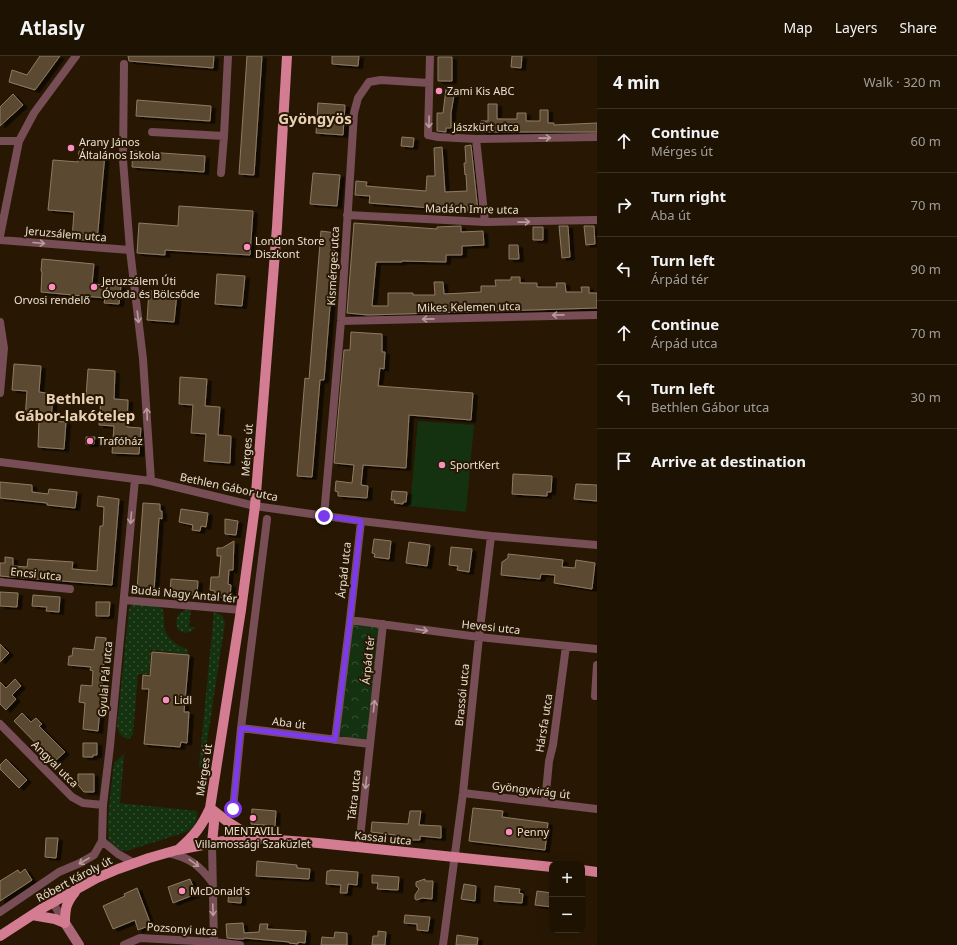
<!DOCTYPE html>
<html lang="en">
<head>
<meta charset="utf-8">
<style>
  :root { --surface:#1e1202; --page:#2b2011; --text:#f1f3f6; --muted:#a19e99; --line:#3c3224 }
  body { margin:0; font-family:"Noto Sans",sans-serif; background:var(--page); color:var(--text) }
  .controls { position:absolute; right:12px; bottom:12px; display:grid; overflow:hidden; border-radius:8px; box-shadow:0 4px 16px #0002 }
  .controls button { width:36px; height:36px; display:grid; place-items:center; padding:0; border:0; border-bottom:1px solid var(--line); background:var(--surface); color:var(--text); font:20px sans-serif }
  .stop { position:absolute; width:12px; height:12px; margin:-9px; border:3px solid #7c3aed; border-radius:50%; background:#fff }
  .stop.end { background:#7c3aed; border-color:#fff; box-shadow:0 1px 4px #0008 }
  .list { margin:0; padding:0; list-style:none }
  h2 { display:flex; justify-content:space-between; align-items:center; height:52px; margin:0; padding:0 16px; font-size:17px }
  h2 small { font-size:13px; font-weight:400; color:var(--muted) }
  .list li { display:grid; grid-template-columns:26px 1fr auto; gap:12px; align-items:center; box-sizing:border-box; height:64px; padding:0 16px; border-top:1px solid var(--line) }
  .list b { display:block; font-size:15px; white-space:nowrap }
  .list p { margin:0; font-size:13px; white-space:nowrap; color:var(--muted) }
  .list em { font-size:13px; font-style:normal; color:var(--muted) }
  .icon { flex:none; width:22px; height:22px; fill:none; stroke:currentColor; stroke-width:2; stroke-linecap:round; stroke-linejoin:round }
  .map { position:relative; flex:none; width:597px; height:889px; overflow:hidden }
  header { display:flex; align-items:center; gap:24px; box-sizing:border-box; height:56px; padding:0 20px; background:var(--surface); border-bottom:1px solid var(--line) }
  header strong { font-size:19px }
  nav { display:flex; gap:22px; margin-inline-start:auto; font-size:14px }
  main { display:flex }
  aside { flex:1; background:var(--surface) }
  .map>svg:first-child { display:block }
</style>
</head>
<body>
<header>
<strong>Atlasly</strong>
<nav><a>Map</a><a>Layers</a><a>Share</a></nav>
</header>
<main>
<div class="map">
<svg width="597" height="889" viewBox="0 0 597 889">
  <defs>
    <pattern id="grass-dots" width="8" height="8" patternUnits="userSpaceOnUse"><rect width="8" height="8" fill="#143210"/><path d="M2 2h.1M6 6h.1" fill="none" stroke="#364f32" stroke-width="1.8" stroke-linecap="round"/></pattern>
    <pattern id="forest-crowns" width="20" height="18" patternUnits="userSpaceOnUse"><rect width="20" height="18" fill="#143210"/><path d="M2 6a3 3 0 1 1 6 0M12 15a3 3 0 1 1 6 0" fill="none" stroke="#364f32"/></pattern>
    <filter id="shadow"><feDropShadow dx="4.5" dy="2.5" stdDeviation="0" flood-color="#0009"/></filter>
  </defs>
  <rect width="100%" height="100%" fill="#281803"/>
  <path fill="url(#grass-dots)" d="M139 548 158 550 163 554C164 560 164 565 164 570 166 583 177 589 188 594V598L151 594 149 618H138L133 678 129 683C121 682 119 677 117 670L129 553 131 549Z
    M191 553 189 571H196C190 578 185 578 178 574 174 563 178 554 191 553Z
    M214 556 222 559 225 567 203 712 199 711Z
    M124 698 120 747 197 755C198 764 195 771 186 776L126 795C121 794 115 793 111 789 104 780 112 728 113 715L114 707Z"/>
  <path fill="url(#forest-crowns)" d="M352 566 381 570 369 686 338 681Z"/>
  <path fill="#143210" d="M418 365 474 369 466 456 410 450Z"/>
  <path fill="#5b4831" stroke="#907b63" filter="url(#shadow)" d="M40 0H60L35 34 9 26 12 14 27 19Z
    M128 0H214L213 12 129 5Z
    M247 0H262L254 119 239 118Z
    M332 0H359L358 10 332 8Z
    M512 0H522L521 12 511 11Z
    M438 1H452V25H438Z
    M446 33H455L451 57V72H446V76L437 75V57H443Z
    M13 38 23 49 0 70V51Z
    M137 44 211 50 210 65 136 60Z
    M318 47 345 49 343 79 316 77Z
    M488 48H497V63H517V57H526V65H540V54H548V67H554V69L597 67V76H481V65H488Z
    M402 81 414 82 413 91 401 90Z
    M471 89 478 156H468L467 150 444 152V153L369 147 370 140 355 139 356 125 367 126 366 130 426 135 427 120H435L434 92 442 91 445 136 467 135 466 118 465 119 464 107H466L465 90Z
    M79 95 105 98 97 185 72 183 74 156 48 154 53 104 78 106Z
    M133 95 205 100 204 116 132 111Z
    M313 117 340 119 337 150 310 148Z
    M179 150 253 155 250 199 165 194V199L137 197 139 167 178 170Z
    M354 167 437 173V171L461 170V176L483 175 484 189 462 190V199H446V206L402 205V206H376L372 250H388V237H413V239H435L434 226H443L444 238 464 237 481 236V230H496L495 224H511V221H520V227H537V231H557L556 227H565L566 236H582L581 231H589V237H597V252L368 259 347 257Z
    M559 170H568L570 201 562 202Z
    M584 170H594L595 188 586 189Z
    M533 171H543V184H533Z
    M321 175 336 177 324 324H320L312 421 297 420 305 322 309 323Z
    M509 189H518L519 203H509Z
    M42 203 94 208 92 228 121 230 119 248 104 247 105 242 41 236 42 216 41 215Z
    M217 218 245 220 242 250 215 248Z
    M149 235 177 237 174 266 147 264Z
    M351 276 382 278V296H385L384 313 380 312 378 330 473 337 471 364 409 359 406 412 363 409 361 429 368 430 367 442 338 440V436L335 435 336 425 352 427 354 409 334 407 344 294H350Z
    M14 308 41 310 39 336 53 338 51 365 66 366 64 393 38 391 39 364 25 363 27 335 12 334Z
    M88 313 115 315 114 343 128 344 127 371 141 372 139 398 112 397 114 370 99 369 101 342 86 340Z
    M180 321 207 323 205 350 220 351 218 379 231 380 230 407 204 405 206 378 191 377 193 349 179 348Z
    M86 381H95L94 388H86Z
    M513 418 552 420 551 436H547V440L512 438Z
    M0 426 32 429V436L48 438 49 433 77 436 75 452 47 449V447L0 442Z
    M576 428 597 429V445L574 443Z
    M392 435 407 436 406 446H403V448L394 447 395 444H391Z
    M98 440 119 443 112 529 0 520V507H5V501L13 502V510L27 511 28 503 73 506 72 513 97 515 100 470H103L104 451 97 450Z
    M143 447 160 448V455H162V463L159 462 154 535 137 534Z
    M181 453 208 457 206 471 201 470 200 475 192 474 193 469 179 466Z
    M225 463 238 465 236 479 225 478Z
    M374 483 391 485 389 503 374 501 375 498 372 497Z
    M234 485 233 514H229L228 528 231 529 230 542 214 541 215 535 210 534 211 521H219L221 500H217V492H222Z
    M409 486 430 489 427 510 406 507Z
    M451 491 472 493 469 516 457 514 458 510 449 509Z
    M508 498 563 504 562 511 575 512 576 504 595 507 592 533 554 527 555 519 541 518 540 523 501 519 502 506 508 502Z
    M171 523 198 525 197 539 170 537Z
    M0 536 18 537 17 551 0 550Z
    M33 539 60 541 59 556 46 555 47 551 32 550Z
    M96 546H110L109 560H96Z
    M96 581 106 582 98 675 83 673 85 647 79 646 81 629 92 630 93 615 90 614 91 611 68 609 69 600H72L73 592 94 594Z
    M0 588 9 597 0 606Z
    M152 596 189 599 184 656H189L187 687 181 686 180 691 144 688 149 633H142L143 619 150 620Z
    M15 623 21 630 12 639 16 643 6 654 0 648V626L6 632Z
    M22 657 31 666 36 662 42 668 39 670 65 696 54 706 14 665Z
    M83 687H97V699H93V701H83Z
    M6 703 27 724 19 732 0 713V709Z
    M78 718H94V736H84L78 729Z
    M473 752 503 755 502 761 548 767 545 794 469 785Z
    M252 753 276 755 275 770 251 768Z
    M410 755H421L419 769 441 770V782L420 780V784H412L395 782V779L371 776 372 766 408 768Z
    M46 782H58L56 802 45 801Z
    M257 805 297 809V812L310 813 309 823 256 820Z
    M25 813 32 824 0 845V825L18 814 20 817Z
    M330 814 358 816 357 829 348 828 347 837H340L341 829 326 828 327 815H330Z
    M372 819 399 821 398 834 377 833 378 827H372Z
    M190 823 196 838 173 847 168 831Z
    M425 823V825H433L432 843 422 842 417 844 415 843V839L419 833 416 830V826Z
    M464 828 476 830 475 845 461 843Z
    M495 830 520 833 519 837 523 838 522 847 494 845Z
    M137 832 151 869 138 874 135 864 113 873 103 850 125 840 124 838Z
    M229 834 242 835 241 847 228 846Z
    M537 835 552 837V851L535 849Z
    M405 859 430 861 428 875 417 874V868L404 867Z
    M243 867 244 877 259 876 260 868H268L267 873 306 875 305 887 298 886V888L289 887V886L244 882V883H238L227 882 226 868Z
    M378 875 386 876 385 889H372L373 880H378Z
    M335 876 347 877V889H321L322 881 334 882Z
    M457 879 478 882 477 889H456Z"/>
  <g fill="none" stroke-linecap="round" stroke-linejoin="round">
    <path stroke="#774d56" stroke-width="8" d="M430 0 428 79 438 81 476 83 597 81
      M124 8 123 104 130 194 143 303 151 425
      M152 76 224 80 228 0
      M476 83 485 166
      M0 85H19
      M221 117 224 80
      M347 159 485 166 597 164
      M0 180 19 85 34 57 76 0
      M0 184 130 194
      M341 265 597 259
      M0 266 4 292 0 337
      M0 406 151 425 255 450 361 465 491 480 597 489
      M324 460 341 265 354 57 358 42 369 26 381 24 429 27
      M0 526 70 533
      M124 544 241 554
      M350 564 479 581 597 593
      M595 640 597 609
      M0 668 72 741 83 747 103 749
      M241 672 370 688
      M335 684 350 564 361 465
      M463 737 597 753
      M545 747 549 705 553 689 566 590
      M233 753 241 672 267 463
      M102 785 118 798 134 807
      M212 787 214 889
      M359 791 383 568
      M169 797C190 802 199 809 212 826
      M53 847 65 867
      M0 856 59 816 80 807 94 799 102 785 103 749 110 690 135 423
      M124 889 140 882 214 886 240 889
      M443 889 463 737 479 581 491 480"/>
    <path stroke="#ab6878" stroke-width="10" d="M65 867 79 889"/>
    <path stroke="#d37c92" stroke-width="10" d="M210 752 228 766 253 782
      M212 787 214 767 210 752 241 554 255 450 277 171 287 0
      M179 793C194 780 202 770 210 752
      M582 814 597 816
      M32 859 55 863 65 867C65 853 66 847 75 836
      M0 880 43 852 97 822 118 813 149 802 177 794 229 784 253 782 318 787 552 811"/>
  </g>
  <defs><path id="oneway-shaft" d="M-6 0H5M1.5-3L5.5 0L1.5 3" fill="none" stroke-width="1.6" stroke-linecap="round" stroke-linejoin="round"/></defs>
  <g stroke="#b79d9a">
    <use href="#oneway-shaft" transform="translate(429 66) rotate(91)"/>
    <use href="#oneway-shaft" transform="translate(545 82) rotate(-1)"/>
    <use href="#oneway-shaft" transform="translate(524 166) rotate(-1)"/>
    <use href="#oneway-shaft" transform="translate(39 187) rotate(5)"/>
    <use href="#oneway-shaft" transform="translate(558 259) rotate(179)"/>
    <use href="#oneway-shaft" transform="translate(138 261) rotate(83)"/>
    <use href="#oneway-shaft" transform="translate(428 263) rotate(179)"/>
    <use href="#oneway-shaft" transform="translate(147 358) rotate(-93)"/>
    <use href="#oneway-shaft" transform="translate(131 462) rotate(95)"/>
    <use href="#oneway-shaft" transform="translate(422 574) rotate(8)"/>
    <use href="#oneway-shaft" transform="translate(374 650) rotate(-84)"/>
    <use href="#oneway-shaft" transform="translate(366 727) rotate(96)"/>
    <use href="#oneway-shaft" transform="translate(84 805) rotate(150)"/>
    <use href="#oneway-shaft" transform="translate(194 807) rotate(36)"/>
    <use href="#oneway-shaft" transform="translate(213 854) rotate(88)"/>
  </g>
  <g fill="none" stroke-linecap="round" stroke-linejoin="round">
    <path stroke="#7c3aed" stroke-width="5" d="M233 753 241 672 335 684 350 564 361 465 324 460"/>
  </g>
  <g fill="#fc8fc2" stroke="#281803" stroke-width="1.5">
    <circle cx="439" cy="35" r="4"/>
    <circle cx="71" cy="92" r="4"/>
    <circle cx="247" cy="191" r="4"/>
    <circle cx="52" cy="231" r="4"/>
    <circle cx="94" cy="231" r="4"/>
    <circle cx="90" cy="385" r="4"/>
    <circle cx="442" cy="409" r="4"/>
    <circle cx="166" cy="644" r="4"/>
    <circle cx="253" cy="762" r="4"/>
    <circle cx="509" cy="776" r="4"/>
    <circle cx="182" cy="835" r="4"/>
  </g>
  <g text-anchor="middle" stroke-width="4" stroke-linejoin="round" paint-order="stroke">
    <g font-size="11" fill="#ebdfd2" stroke="#281803" text-anchor="start">
      <text x="447" y="39">Zami Kis ABC</text>
      <text x="79" y="90">Arany János<tspan x="79" dy="13">Általános Iskola</tspan></text>
      <text x="255" y="189">London Store<tspan x="255" dy="13">Diszkont</tspan></text>
      <text x="102" y="229">Jeruzsálem Úti<tspan x="102" dy="13">Óvoda és Bölcsőde</tspan></text>
      <text x="52" y="248" text-anchor="middle">Orvosi rendelő</text>
      <text x="98" y="389">Trafóház</text>
      <text x="450" y="413">SportKert</text>
      <text x="174" y="648">Lidl</text>
      <text x="253" y="779" text-anchor="middle">MENTAVILL<tspan x="253" dy="13">Villamossági Szaküzlet</tspan></text>
      <text x="517" y="780">Penny</text>
      <text x="190" y="839">McDonald's</text>
    </g>
    <g font-size="11" fill="#ebdfd2" stroke="#281803">
      <text x="486" y="75">Jászkürt utca</text>
      <text transform="translate(472 153) rotate(1)" y="4">Madách Imre utca</text>
      <text transform="translate(66 178) rotate(5)" y="4">Jeruzsálem utca</text>
      <text transform="translate(333 210) rotate(-87)" y="4">Kismérges utca</text>
      <text transform="translate(469 251) rotate(-1)" y="4">Mikes Kelemen utca</text>
      <text transform="translate(247 394) rotate(-86)" y="4">Mérges út</text>
      <text transform="translate(229 431) rotate(12)" y="4">Bethlen Gábor utca</text>
      <text transform="translate(344 514) rotate(-84)" y="4">Árpád utca</text>
      <text transform="translate(36 518) rotate(6)" y="4">Encsi utca</text>
      <text transform="translate(184 538) rotate(5)" y="4">Budai Nagy Antal tér</text>
      <text transform="translate(491 571) rotate(6)" y="4">Hevesi utca</text>
      <text transform="translate(368 604) rotate(-84)" y="4">Árpád tér</text>
      <text transform="translate(105 623) rotate(-85)" y="4">Gyulai Pál utca</text>
      <text transform="translate(462 639) rotate(-84)" y="4">Brassói utca</text>
      <text transform="translate(289 667) rotate(7)" y="4">Aba út</text>
      <text transform="translate(544 667) rotate(-81)" y="4">Hársfa utca</text>
      <text transform="translate(55 708) rotate(45)" y="4">Angyal utca</text>
      <text transform="translate(204 714) rotate(-81)" y="4">Mérges út</text>
      <text transform="translate(531 734) rotate(7)" y="4">Gyöngyvirág út</text>
      <text transform="translate(354 739) rotate(-84)" y="4">Tátra utca</text>
      <text transform="translate(383 782) rotate(6)" y="4">Kassai utca</text>
      <text transform="translate(74 823) rotate(-28)" y="4">Róbert Károly út</text>
      <text transform="translate(182 873) rotate(4)" y="4">Pozsonyi utca</text>
    </g>
    <g font-size="15" font-weight="bold" fill="#ead2b8" stroke="#281803">
      <text x="315" y="68">Gyöngyös</text>
      <text x="75" y="348">Bethlen<tspan x="75" dy="17">Gábor-lakótelep</tspan></text>
    </g>
  </g>
</svg>
<div class="controls">
<button>+</button>
<button>−</button>
</div>
<div class="stop" style="left:233px;top:753px"></div>
<div class="stop end" style="left:324px;top:460px"></div>
</div>
<aside>
<h2>4 min<small>Walk · 320 m</small></h2>
<ul class="list">
<li><svg class="icon" aria-label="ahead" viewBox="0 0 24 24"><path d="M12 20V5M6 11l6-6 6 6"/></svg><div><b>Continue</b><p>Mérges út</p></div><em>60 m</em></li>
<li><svg class="icon" aria-label="right" viewBox="0 0 24 24"><path d="M7 20v-9h11M14 6l5 5-5 5"/></svg><div><b>Turn right</b><p>Aba út</p></div><em>70 m</em></li>
<li><svg class="icon" aria-label="left" viewBox="0 0 24 24"><path d="M17 20v-9H6M10 6l-5 5 5 5"/></svg><div><b>Turn left</b><p>Árpád tér</p></div><em>90 m</em></li>
<li><svg class="icon" aria-label="ahead" viewBox="0 0 24 24"><path d="M12 20V5M6 11l6-6 6 6"/></svg><div><b>Continue</b><p>Árpád utca</p></div><em>70 m</em></li>
<li><svg class="icon" aria-label="left" viewBox="0 0 24 24"><path d="M17 20v-9H6M10 6l-5 5 5 5"/></svg><div><b>Turn left</b><p>Bethlen Gábor utca</p></div><em>30 m</em></li>
<li><svg class="icon" aria-label="arrive" viewBox="0 0 24 24"><path d="M6 21V4h12l-3 4 3 4H6"/></svg><div><b>Arrive at destination</b></div></li>
</ul>
</aside>
</main>
</body>
</html>
